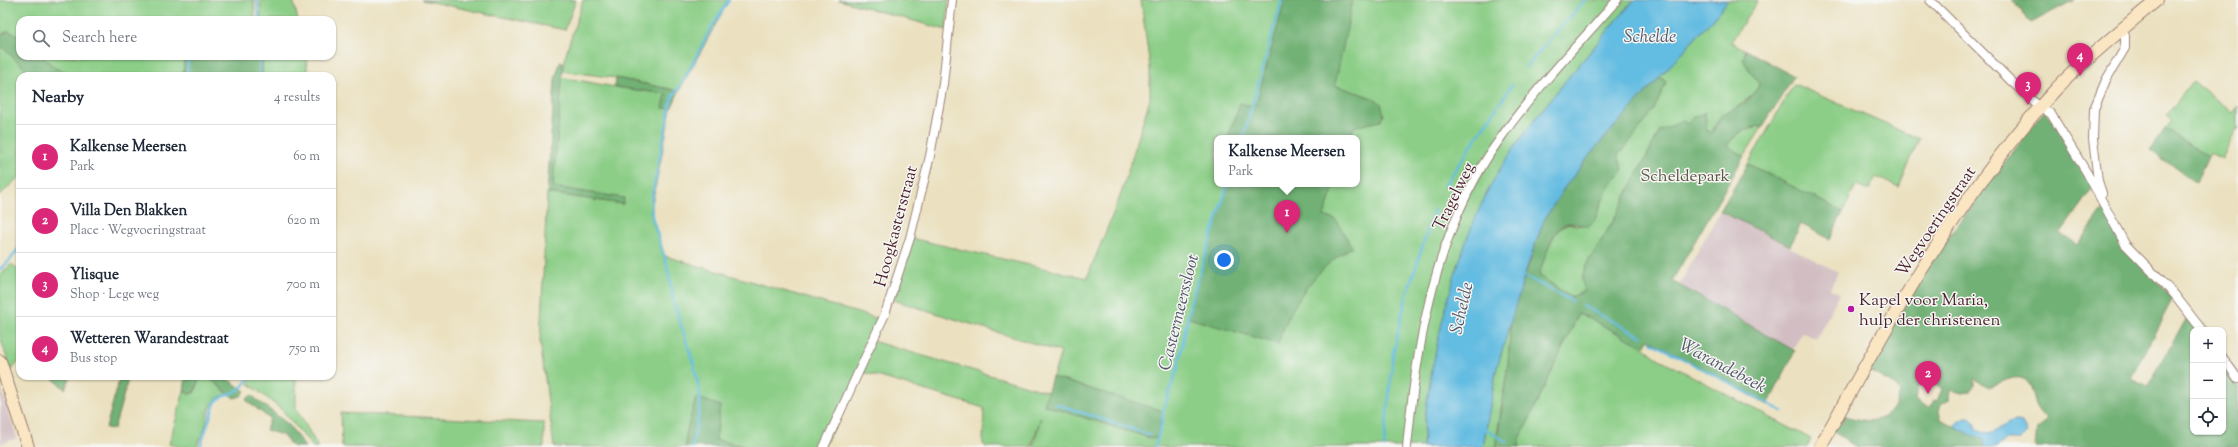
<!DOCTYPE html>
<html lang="en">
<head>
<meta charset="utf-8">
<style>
  :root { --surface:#fff; --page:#f2f2f3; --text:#1f2937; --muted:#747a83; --line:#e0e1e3; --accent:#db2777 }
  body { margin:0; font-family:"Sorts Mill Goudy",serif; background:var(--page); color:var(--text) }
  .controls { position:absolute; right:12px; bottom:12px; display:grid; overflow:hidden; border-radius:8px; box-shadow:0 1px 3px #0004 }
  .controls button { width:36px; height:36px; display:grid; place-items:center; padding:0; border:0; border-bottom:1px solid var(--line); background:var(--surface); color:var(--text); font:20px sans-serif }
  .you { position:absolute; left:1224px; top:260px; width:14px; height:14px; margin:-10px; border:3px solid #fff; border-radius:50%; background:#1a73e8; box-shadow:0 0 0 6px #1a73e833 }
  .badge { display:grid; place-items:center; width:26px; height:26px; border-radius:50%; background:var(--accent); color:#fff; font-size:13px; font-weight:700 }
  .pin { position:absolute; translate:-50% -33px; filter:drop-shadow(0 1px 2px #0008) }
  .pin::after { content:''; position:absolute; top:21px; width:14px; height:12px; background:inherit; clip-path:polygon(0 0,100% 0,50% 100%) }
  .popup { position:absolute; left:1214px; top:135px; width:146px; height:52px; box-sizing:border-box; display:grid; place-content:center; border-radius:8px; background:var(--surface); filter:drop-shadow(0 1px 3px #0005); font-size:13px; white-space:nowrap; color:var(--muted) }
  .popup b { font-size:15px; color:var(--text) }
  .popup::after { content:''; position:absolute; left:50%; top:100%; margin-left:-8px; border:8px solid transparent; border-top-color:var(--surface) }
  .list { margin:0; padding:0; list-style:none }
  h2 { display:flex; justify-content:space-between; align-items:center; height:52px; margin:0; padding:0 16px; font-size:17px }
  h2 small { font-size:13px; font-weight:400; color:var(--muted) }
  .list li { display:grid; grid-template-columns:26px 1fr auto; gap:12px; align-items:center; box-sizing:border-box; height:64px; padding:0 16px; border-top:1px solid var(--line) }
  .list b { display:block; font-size:15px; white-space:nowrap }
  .list p { margin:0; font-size:13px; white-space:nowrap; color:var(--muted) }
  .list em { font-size:13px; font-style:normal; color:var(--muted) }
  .icon { flex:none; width:22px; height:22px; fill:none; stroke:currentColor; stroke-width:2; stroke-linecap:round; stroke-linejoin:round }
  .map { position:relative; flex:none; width:2238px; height:447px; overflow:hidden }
  .search { position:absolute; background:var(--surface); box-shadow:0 1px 3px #0004; left:16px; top:16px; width:320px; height:44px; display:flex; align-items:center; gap:10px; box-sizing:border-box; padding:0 14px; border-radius:12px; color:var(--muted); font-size:15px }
  .panel { position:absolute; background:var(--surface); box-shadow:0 1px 3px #0004; left:16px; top:72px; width:320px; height:308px; border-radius:12px }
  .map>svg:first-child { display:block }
</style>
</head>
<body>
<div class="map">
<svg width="2238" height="447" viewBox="0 0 2238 447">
  <rect width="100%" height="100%" fill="#f6f6f2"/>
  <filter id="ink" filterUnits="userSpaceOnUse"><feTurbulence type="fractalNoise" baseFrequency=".025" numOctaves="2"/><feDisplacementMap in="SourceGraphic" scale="8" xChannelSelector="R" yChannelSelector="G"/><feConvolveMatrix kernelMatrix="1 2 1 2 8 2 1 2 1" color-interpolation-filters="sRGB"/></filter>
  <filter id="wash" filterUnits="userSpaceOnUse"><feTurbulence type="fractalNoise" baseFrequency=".012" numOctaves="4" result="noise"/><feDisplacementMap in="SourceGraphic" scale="16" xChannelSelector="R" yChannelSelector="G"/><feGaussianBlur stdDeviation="0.9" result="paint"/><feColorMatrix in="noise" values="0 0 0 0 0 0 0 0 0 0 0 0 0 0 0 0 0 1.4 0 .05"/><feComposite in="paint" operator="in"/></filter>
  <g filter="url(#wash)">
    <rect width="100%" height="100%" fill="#ebe1c0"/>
    <path fill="#d2bec2" d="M1720 211 1838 272 1830 289 1840 293 1816 339 1802 332 1793 350 1679 285Z
      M0 384 17 438 0 444Z"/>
    <path fill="#8cce87" stroke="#6b7659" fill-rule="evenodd" d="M0 0H254L255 20H20V36L8 31 3 34 0 31Z
      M260 0H293L298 20H261Z
      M422 0H576L565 30Z
      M583 0H729L679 91 616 78 563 71 566 54Z
      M839 0H949L946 30Z
      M1141 0H1634C1589 54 1540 107 1502 166 1484 194 1473 226 1462 258 1442 319 1426 383 1423 447H1033L1041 417 1031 447H986L983 444 984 408 860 371 824 447H748L716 440 720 406 686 434V447H554L540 341 547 193 623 204 624 198 553 187 561 77 615 87 666 94 664 108 671 109 652 204V219L665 256 882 320 872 341 1048 392 1061 352 890 299 910 238 1087 278 1121 194 1150 99V68ZM1217 138H1357V184H1217Z
      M1728 0H1758L1731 42 1746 50C1740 65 1753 72 1759 84L1757 91 1750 97 1731 112 1725 113 1715 124 1712 133 1705 129 1706 119 1695 116 1687 124 1660 131 1612 223 1585 267 1582 280 1584 292 1570 297 1539 275C1545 256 1550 231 1569 223L1577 226 1594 221 1608 188 1622 171 1618 155C1637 133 1656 110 1666 82L1660 77 1719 12Z
      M0 45 33 76H20V176L0 195Z
      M42 56H185L183 76H69V73L55 68Z
      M262 56H306L308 76H262Z
      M2193 81 2233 113 2238 106V130L2236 129 2222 159 2210 153 2208 157 2165 129 2172 121 2166 116Z
      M1794 84 1919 139 1899 187 1876 177 1869 190 1856 185 1843 212 1748 164Z
      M1763 126 1744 156 1727 146C1736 132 1747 127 1763 126Z
      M12 264 20 272V360L11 371 0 337V274Z
      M1579 313 1639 343 1656 357 1811 439 1807 447H1519L1520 439Z
      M1511 316 1508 364 1495 447H1483L1496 371Z
      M200 376H207L228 394C209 399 210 410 205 427 203 434 199 440 197 447H179L169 444 184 391 189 394 196 390Z
      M252 376H296V408L318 447H313L282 410 248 383Z
      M341 413 544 423V447H342Z"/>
    <path fill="#71b174" stroke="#5e6850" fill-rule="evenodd" d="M1285 0H1353L1335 85 1373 98 1381 103 1384 115 1381 121 1354 127 1350 138H1228L1240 103 1255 107Z
      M2012 0H2074L2031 23Z
      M8 31 20 36V56H42L55 68 69 73V76H33L0 45V36Z
      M1746 50 1794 76 1763 126C1747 127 1736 132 1727 145L1744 156 1672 281 1795 351 1768 405 1648 339 1644 347 1579 313 1520 439 1519 447H1496L1508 364 1511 316 1544 220 1564 188 1598 145 1660 77 1666 82C1656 112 1638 132 1618 155L1623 171 1608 188 1594 221 1589 227C1583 226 1576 223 1570 223 1554 222 1543 263 1539 275L1570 297 1584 292 1582 280 1585 267 1612 223 1660 131 1682 120 1687 124 1695 116 1704 113 1706 119 1705 129 1712 133 1722 114C1735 111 1755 98 1759 84L1743 60Z
      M185 56H262V76H183Z
      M560 62 563 63V71L553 187 624 198 623 204 547 193 555 80Z
      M616 78 679 91 671 109 663 108 666 94 615 87Z
      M2044 111 2055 122 2093 187 2060 234 2078 245 2104 209 2124 248 2173 298 2131 378 2148 386 2188 316 2198 330H2193V432H2223V364L2238 383V447H2035L2037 429 2048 420C2043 415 2039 411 2036 405 2032 393 2032 375 2013 378 2005 380 1997 384 1989 387L1974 379V386L1969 392 1962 393 1950 390 1949 400 1941 405 1939 412 1941 419 1958 429 1983 438 1985 447H1856L1833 431 1845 416C1871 424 1891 424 1900 393L1895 385 1867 370 1933 258ZM1922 381 1934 385V383L1938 385V387L1942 389 1937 401 1934 400 1930 408 1921 405 1915 400 1917 386 1919 387Z
      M2165 129 2208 157 2196 183 2150 150Z
      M1748 164 1843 212 1830 239 1801 224 1790 246 1720 211Z
      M1228 184H1335L1324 216 1336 220 1352 247C1315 269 1291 303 1278 344L1188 318 1191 301Z
      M50 376H71L65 389Z
      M120 376H129L114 429 106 428Z
      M186 376H200L194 393 189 394 184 391Z
      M207 376H223L245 391 241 396 234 398Z
      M1052 377 1163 411 1158 437 1153 439 1044 405Z
      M251 395 289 425 305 447H293L282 435 266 430 270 419 246 400Z
      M696 397 720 406 716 440 748 447H686V434Z"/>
    <path fill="#64bce1" stroke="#576e86" d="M1634 0H1728L1719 12 1598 145 1564 188 1544 220 1527 267 1496 371 1483 447H1423C1427 365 1457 236 1502 166 1540 107 1589 54 1634 0Z
      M1970 417 1974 421 1976 429C1995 442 2005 416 2022 422L2027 433 2020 440H2006L1997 447H1985L1983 438 1974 436 1956 428 1955 425 1960 420Z"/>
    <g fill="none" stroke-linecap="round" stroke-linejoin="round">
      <path stroke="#64bce1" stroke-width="2.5" d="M257 0 259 20
        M259 56 260 76
        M1526 67 1585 0
        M187 76 188 56
        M1243 138 1282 0
        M1444 186 1512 85
        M0 269 11 259 20 246
        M1521 274 1572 301
        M1583 306 1641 336
        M1651 342 1782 411
        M1056 404 1150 435
        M1483 428 1507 442
        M200 447 215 403C225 390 237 400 249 376
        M692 447 700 407V394L694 365 674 303 667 265 652 217 651 201 672 97 682 84 711 28 729 0
        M1155 447 1162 423 1163 411 1178 367 1191 301 1228 184
        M1384 447 1393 354 1407 294 1434 210"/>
    </g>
  </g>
  <g filter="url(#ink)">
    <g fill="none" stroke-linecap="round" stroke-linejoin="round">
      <g stroke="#9a8076" stroke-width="10">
        <path id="minor" d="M1930 0 2010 80 2035 103 2051 114 2087 173 2125 244 2174 294 2202 330
          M2102 193 2098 181 2093 139 2094 109 2106 80 2125 48V36L2123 30
          M2223 358 2238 379
          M824 447 885 314 910 238 930 156 943 84 952 0
          M1407 447C1417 339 1436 226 1502 136 1536 88 1578 45 1617 0"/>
      </g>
      <g stroke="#9a8076" stroke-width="14">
        <path id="secondary" d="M0 361 28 447
          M1820 447C1889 321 1959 194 2057 88 2087 57 2124 28 2157 0"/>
      </g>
      <use href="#minor" stroke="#fff" stroke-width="8"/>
      <use href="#secondary" stroke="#fbe6c3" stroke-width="12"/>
    </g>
  </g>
  <circle fill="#b5179e" stroke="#f6f6f2" stroke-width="1.5" cx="1851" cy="309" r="4"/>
  <g text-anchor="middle" stroke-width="3" stroke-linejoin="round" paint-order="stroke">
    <g font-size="17" fill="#5e5447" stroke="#f6f6f2">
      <text x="1685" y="181">Scheldepark</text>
    </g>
    <g font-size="17" fill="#4a1f2b" stroke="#f6f6f2">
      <text transform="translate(1453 196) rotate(-64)" y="6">Tragelweg</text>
      <text transform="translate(1935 221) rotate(-56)" y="6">Wegvoeringstraat</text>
      <text transform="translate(895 226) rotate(-75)" y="6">Hoogkasterstraat</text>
    </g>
    <g font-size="17" fill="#4a1f2b" stroke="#f6f6f2" text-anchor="start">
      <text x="1859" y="305">Kapel voor Maria,<tspan x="1859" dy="20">hulp der christenen</tspan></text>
    </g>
    <g font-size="18" font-style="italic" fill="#53566b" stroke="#f6f6f2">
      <text x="1650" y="42">Schelde</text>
      <text transform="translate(1461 308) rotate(-77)" y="6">Schelde</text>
      <text transform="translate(1178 312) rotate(-76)" y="6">Castermeerssloot</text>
      <text transform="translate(1723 365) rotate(28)" y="6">Warandebeek</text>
    </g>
  </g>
</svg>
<div class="controls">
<button>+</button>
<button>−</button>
<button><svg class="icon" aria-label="locate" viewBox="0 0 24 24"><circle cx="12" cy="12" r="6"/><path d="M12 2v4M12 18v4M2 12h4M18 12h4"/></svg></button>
</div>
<div class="you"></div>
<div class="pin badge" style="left:1287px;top:233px">1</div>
<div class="popup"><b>Kalkense Meersen</b>Park</div>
<div class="pin badge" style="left:1928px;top:394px">2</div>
<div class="pin badge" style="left:2028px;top:105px">3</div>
<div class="pin badge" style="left:2080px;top:76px">4</div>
<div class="search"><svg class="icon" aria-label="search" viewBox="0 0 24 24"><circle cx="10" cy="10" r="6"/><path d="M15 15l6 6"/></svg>Search here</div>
<section class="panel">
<h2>Nearby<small>4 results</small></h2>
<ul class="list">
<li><span class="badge">1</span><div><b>Kalkense Meersen</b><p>Park</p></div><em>60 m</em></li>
<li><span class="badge">2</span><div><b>Villa Den Blakken</b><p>Place · Wegvoeringstraat</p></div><em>620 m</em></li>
<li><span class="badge">3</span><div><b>Ylisque</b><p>Shop · Lege weg</p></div><em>700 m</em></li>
<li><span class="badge">4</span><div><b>Wetteren Warandestraat</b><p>Bus stop</p></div><em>750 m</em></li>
</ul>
</section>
</div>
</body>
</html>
